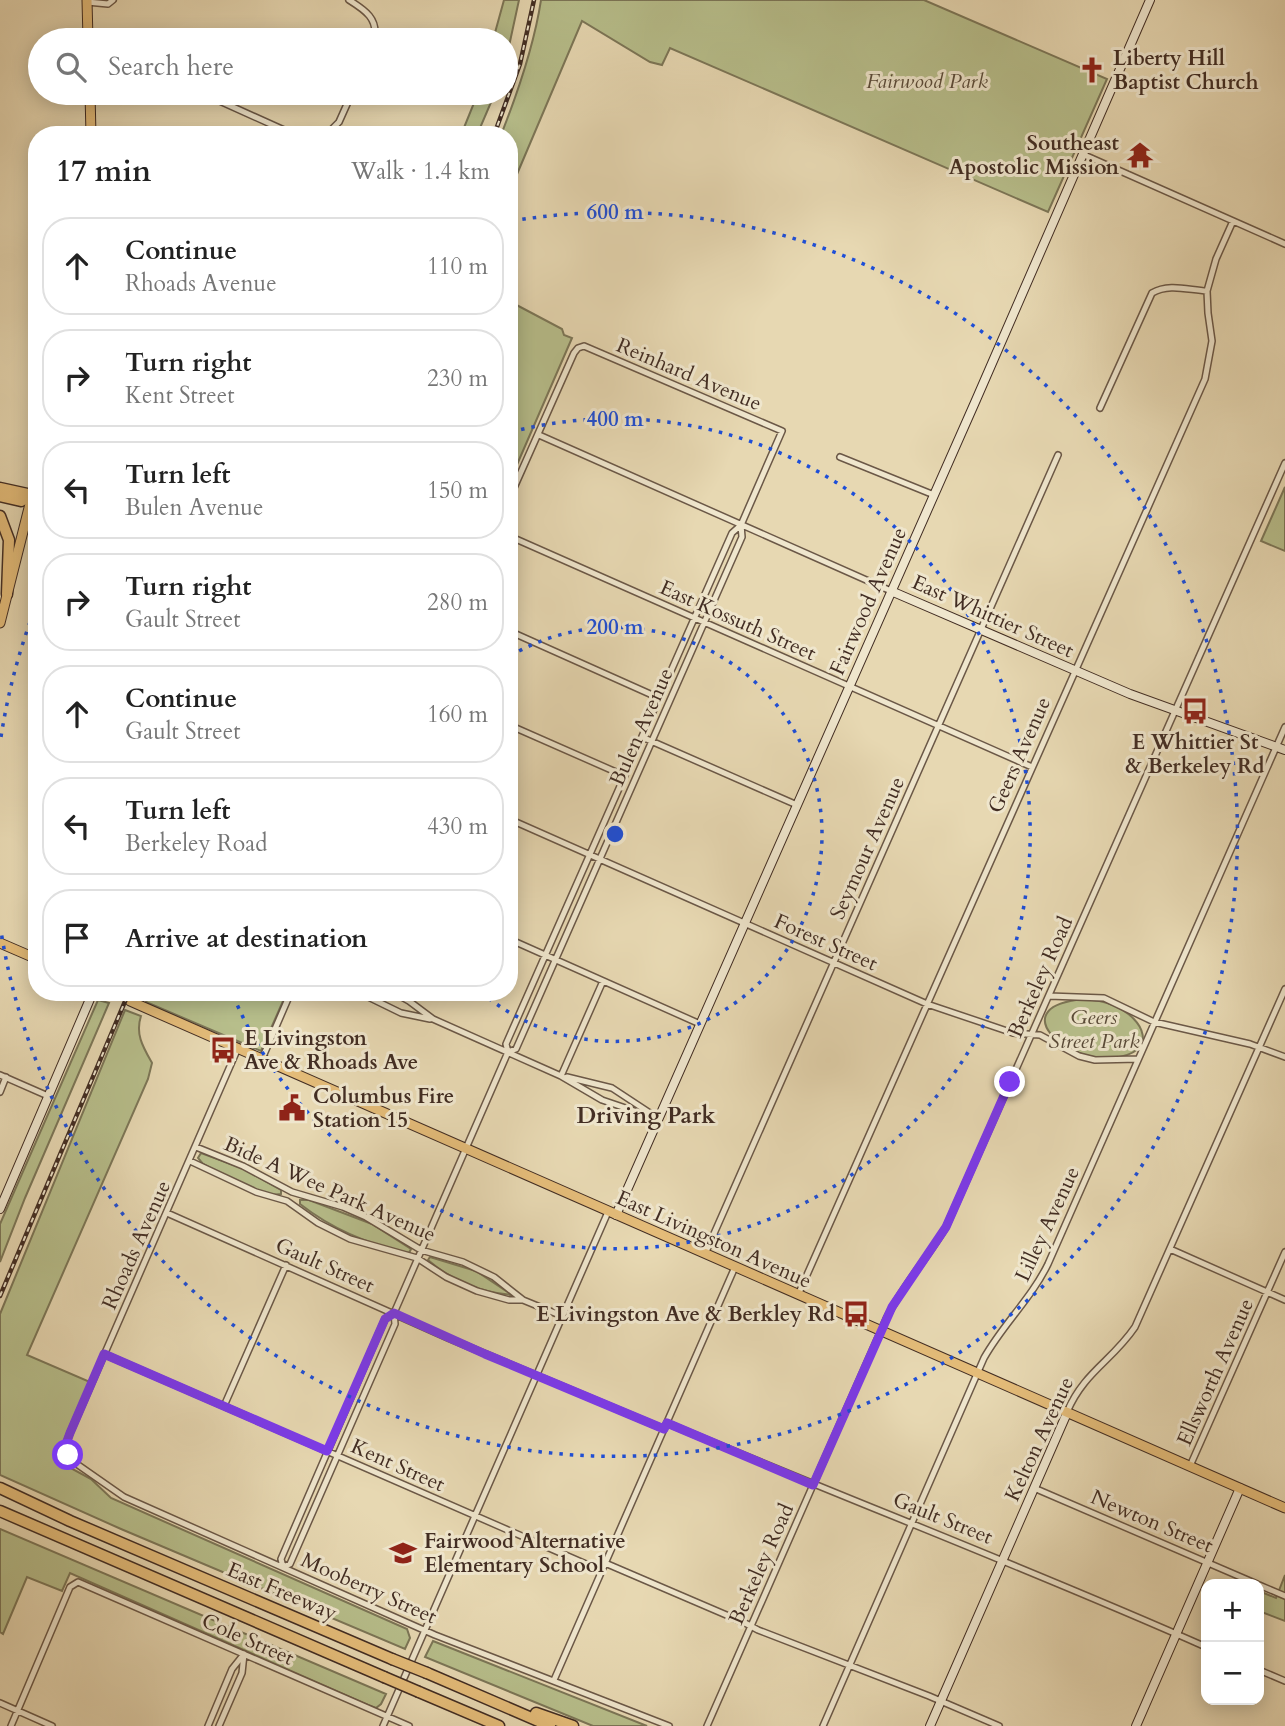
<!DOCTYPE html>
<html lang="en">
<head>
<meta charset="utf-8">
<style>
  :root { --surface:#fff; --page:#f2f2f2; --text:#222; --muted:#767676; --line:#e0e0e0 }
  body { margin:0; font-family:Cardo,serif; background:var(--page); color:var(--text) }
  .controls { position:absolute; right:21px; bottom:21px; display:grid; overflow:hidden; border-radius:14px; box-shadow:0 4px 18px #0003 }
  .controls button { width:63px; height:63px; display:grid; place-items:center; padding:0; border:0; border-bottom:2px solid var(--line); background:var(--surface); color:var(--text); font:35px sans-serif }
  .stop { position:absolute; width:21px; height:21px; margin:-16px; border:5px solid #7c3aed; border-radius:50%; background:#fff }
  .stop.end { background:#7c3aed; border-color:#fff; box-shadow:0 2px 7px #0008 }
  .list { margin:0; padding:0; list-style:none }
  h2 { display:flex; justify-content:space-between; align-items:center; height:91px; margin:0; padding:0 28px; font-size:30px }
  h2 small { font-size:23px; font-weight:400; color:var(--muted) }
  .list li { display:grid; grid-template-columns:46px 1fr auto; gap:21px; align-items:center; box-sizing:border-box; height:98px; margin:0 14px 14px; padding:0 14px; border:2px solid var(--line); border-radius:28px }
  .list b { display:block; font-size:26px; white-space:nowrap }
  .list p { margin:0; font-size:23px; white-space:nowrap; color:var(--muted) }
  .list em { font-size:23px; font-style:normal; color:var(--muted) }
  .icon { flex:none; width:38px; height:38px; fill:none; stroke:currentColor; stroke-width:2; stroke-linecap:round; stroke-linejoin:round }
  .map { position:relative; flex:none; width:1285px; height:1726px; overflow:hidden }
  .search { position:absolute; background:var(--surface); box-shadow:0 4px 18px #0003; left:28px; top:28px; width:490px; height:77px; display:flex; align-items:center; gap:18px; box-sizing:border-box; padding:0 24px; border-radius:38px; color:var(--muted); font-size:26px }
  .panel { position:absolute; background:var(--surface); box-shadow:0 4px 18px #0003; left:28px; top:126px; width:490px; height:875px; border-radius:28px }
  .map>svg:first-child { display:block }
</style>
</head>
<body>
<div class="map">
<svg width="1285" height="1726" viewBox="0 0 1285 1726">
  <rect width="100%" height="100%" fill="#e7d8b2"/>
  <filter id="stains"><feTurbulence type="fractalNoise" baseFrequency=".00286" numOctaves="4"/><feColorMatrix values="0 0 0 0 .2 0 0 0 0 .09 0 0 0 0 .02 0 0 0 .5 -.17"/></filter>
  <radialGradient id="worn" r=".72"><stop offset=".6" stop-color="#630" stop-opacity="0"/><stop offset="1" stop-color="#630" stop-opacity=".3"/></radialGradient>
  <path fill="#b7be8b" stroke="#7c7657" stroke-width="2" d="M504 0H519L506 60V40H493Z
    M541 0H924L1107 79 1048 212 670 48 662 65 650 62 582 21 509 193V135H501C518 92 534 46 541 0Z
    M478 93H495L477 135H461Z
    M509 301 562 329 564 335 572 338 509 483Z
    M1285 487V551L1261 541Z
    M136 992H287L261 1051 146 1002 148 997Z
    M98 1000 109 1003 25 1198 0 1262V1224Z
    M1076 1000C1088 999 1101 1000 1113 1005 1146 1019 1159 1053 1113 1058 1066 1063 1008 1010 1076 1000Z
    M125 1010 141 1016C135 1034 143 1047 152 1063L148 1079 27 1355 90 1382 56 1460 91 1479 111 1498 407 1629 410 1638 405 1649 121 1529 0 1475V1314Z
    M201 1153 242 1168 281 1190V1194C259 1198 223 1174 203 1164L198 1158Z
    M300 1200H309L372 1224 411 1249 409 1253C370 1245 332 1229 300 1204Z
    M430 1257 476 1271 512 1295C481 1293 451 1280 428 1260Z
    M0 1529 386 1694 381 1704 376 1708 368 1705 70 1573 62 1591 27 1577 3 1634 0 1632Z
    M1285 1575V1621L1259 1611V1591L1276 1598Z
    M433 1641 647 1726H593L425 1657Z"/>
  <g fill="none" stroke-linecap="round" stroke-linejoin="round">
    <path stroke="#c6b695" stroke-width="9" stroke-dasharray="9 4.5" stroke-linecap="butt" d="M112 993 130 1001"/>
    <g stroke="#6b5847" stroke-width="8">
      <path id="street" d="M349 0C365 10 379 19 374 40
        M87 2 108 4 113 0
        M202 93 295 135
        M326 135 339 122 352 93
        M1082 154 1285 244
        M1100 408 1152 293C1169 283 1188 290 1207 291
        M539 435 891 591
        M840 457 934 495
        M509 536 1032 767
        M509 631 659 698
        M509 725 625 776
        M642 737 797 805
        M509 819 927 1004 1013 1033 1040 1035 1079 1056 1095 1060 1138 1059
        M509 939 700 1024
        M358 992 401 1013 430 1019
        M393 992 409 1001 433 1019 561 1076 602 1100 658 1119
        M1049 996 1104 998 1154 1022 1250 1044 1285 1057
        M238 1048 70 1433 66 1444 71 1460 124 1497 435 1635 669 1726
        M508 1052 516 1049 742 537 741 525
        M262 1059 291 992
        M0 1075 48 1096
        M561 1076 603 981
        M567 1077 612 1088 653 1115
        M0 1092 6 1077
        M196 1147 243 1166 292 1192 343 1207 366 1217 421 1250 463 1262 494 1277 523 1300 562 1316
        M190 1161 256 1192 287 1201 318 1223 350 1239 417 1258 446 1277 477 1291 509 1300H522
        M167 1213 448 1338 664 1429
        M1170 1249 1285 1300
        M705 1254 1058 455
        M798 1295 1205 379 1212 341 1208 313 1207 291 1216 259 1233 221
        M394 1313 385 1319 281 1559 283 1567 290 1564 395 1324 394 1313 508 1052 506 1044 732 533 741 525 782 431 584 346 578 348 574 353 509 499
        M104 1354 602 1571
        M224 1406 286 1265
        M1067 1412C1084 1372 1112 1361 1135 1327L1285 989
        M667 1423C846 1499 1028 1568 1206 1647
        M1190 1466 1285 1252
        M1034 1488 1257 1584
        M605 1563 745 1623 758 1630 929 1696 999 1726
        M1259 1585 1285 1596
        M1259 1670 1285 1681
        M554 1680 735 1267
        M0 1703 52 1726
        M11 1726 70 1587 78 1582 409 1726
        M208 1726 232 1669 244 1654
        M219 1726 242 1673 244 1654
        M383 1726 608 1212
        M707 1726 886 1319C902 1286 927 1259 946 1227L1285 463
        M823 1726 984 1358C1003 1324 1031 1299 1048 1264L1285 727"/>
    </g>
    <g stroke="#422d23" stroke-width="10">
      <path id="secondary" d="M891 591 1130 694 1285 750
        M0 1209 93 992
        M616 1215 976 400 1150 0
        M930 1726 1067 1413
        M1136 1726 1240 1488"/>
    </g>
    <g stroke="#422d23" stroke-width="11">
      <path id="primary" d="M87 0 88 40
        M90 93 91 135
        M0 623 37 476
        M0 943 37 959
        M111 992 112 993
        M130 1001 1285 1508"/>
    </g>
    <g stroke="#422d23" stroke-width="13">
      <path id="highway" d="M0 488 32 495
        M0 496 21 501 32 495
        M0 516 9 540 7 594
        M0 1488 70 1521 392 1659
        M0 1511 384 1677
        M427 1673 550 1726
        M419 1692 499 1726
        M536 1713 573 1726"/>
    </g>
    <use href="#street" stroke="#efe6cd" stroke-width="5"/>
    <use href="#secondary" stroke="#efe6cd" stroke-width="8"/>
    <use href="#primary" stroke="#e4bc79" stroke-width="9"/>
    <use href="#highway" stroke="#e4bc79" stroke-width="10"/>
    <g stroke="#422d23" stroke-width="4.5">
      <path id="rail" d="M494 135 520 64 534 0
        M0 1296 129 992"/>
    </g>
    <use href="#rail" stroke="#efe6cd" stroke-width="2" stroke-dasharray="5" stroke-linecap="butt"/>
    <g stroke="#422d23" stroke-width="13" stroke-linecap="butt">
      <path id="highway-bridge" d="M392 1659 427 1673
        M384 1677 419 1692"/>
    </g>
    <use href="#highway-bridge" stroke="#e4bc79" stroke-width="10"/>
  </g>
  <g fill="none" stroke-linecap="round" stroke-linejoin="round">
    <path stroke="#7c3aed" stroke-width="9" d="M68 1455 66 1444 70 1433 104 1354 327 1451 385 1319 394 1313 485 1354 664 1429 667 1423 813 1485 892 1307 946 1227 1010 1082"/>
  </g>
  <g fill="none" stroke="#1d4ed8" stroke-width="3.5" stroke-dasharray="3.5 7">
    <path d="M510 656A207 207 0 1 1 482 993"/>
    <path d="M511 432A415 415 0 1 1 232 993"/>
    <path d="M1 737A622 622 0 0 1 36 606M512 221A622 622 0 1 1 1 931"/>
  </g>
  <defs>
    <g id="church-bare" transform="scale(2.1)"><path d="M-1.2-6h2.4v3.5h3.3v2.4h-3.3V6h-2.4V-.1h-3.3v-2.4h3.3Z" fill="#8f2418" stroke="#efe6cd" stroke-width="2.5" paint-order="stroke"/></g>
    <g id="temple-bare" transform="scale(2.1)"><path d="M0-6L5-2H3V0L6.5 2.5H4V6H1.5V3h-3V6H-4V2.5H-6.5L-3 0V-2H-5Z" fill="#8f2418" stroke="#efe6cd" stroke-width="2.5" paint-order="stroke"/></g>
    <g id="bus-bare" transform="scale(2.1)"><path d="M-5-6H5V4H4V6H2V4H-2V6H-4V4H-5ZM-3.5-4V0h7V-4ZM-3.5 1.2v1.5H-2V1.2ZM2 1.2v1.5H3.5V1.2Z" fill="#8f2418" stroke="#efe6cd" stroke-width="2.5" paint-order="stroke"/></g>
    <g id="civic-bare" transform="scale(2.1)"><path d="M-.6-6.5H3V-4.5H.6V-3L4-1V1h2V6H-6V1h2V-1L-.6-3ZM-1.2 2.5V6h2.4V2.5Z" fill="#8f2418" stroke="#efe6cd" stroke-width="2.5" paint-order="stroke"/></g>
    <g id="school-bare" transform="scale(2.1)"><path d="M0-5L7-2L0 1L-7-2ZM-4 1L0 2.5L4 1V4Q0 6-4 4Z" fill="#8f2418" stroke="#efe6cd" stroke-width="2.5" paint-order="stroke"/></g>
  </defs>
  <g fill-rule="evenodd">
    <use href="#church-bare" x="1092" y="70"/>
    <use href="#temple-bare" x="1140" y="155"/>
    <use href="#bus-bare" x="1195" y="711"/>
    <use href="#bus-bare" x="223" y="1050"/>
    <use href="#civic-bare" x="292" y="1108"/>
    <use href="#bus-bare" x="856" y="1314"/>
    <use href="#school-bare" x="403" y="1553"/>
  </g>
  <g text-anchor="middle" stroke-width="6" stroke-linejoin="round" paint-order="stroke">
    <g font-size="21" font-weight="bold" fill="#422d23" stroke="#efe6cd" text-anchor="start">
      <text x="1113" y="65">Liberty Hill<tspan x="1113" dy="24">Baptist Church</tspan></text>
      <text x="1119" y="150" text-anchor="end">Southeast<tspan x="1119" dy="24">Apostolic Mission</tspan></text>
      <text x="1195" y="749" text-anchor="middle">E Whittier St<tspan x="1195" dy="24">&amp; Berkeley Rd</tspan></text>
      <text x="244" y="1045">E Livingston<tspan x="244" dy="24">Ave &amp; Rhoads Ave</tspan></text>
      <text x="313" y="1103">Columbus Fire<tspan x="313" dy="24">Station 15</tspan></text>
      <text x="835" y="1321" text-anchor="end">E Livingston Ave &amp; Berkley Rd</text>
      <text x="424" y="1548">Fairwood Alternative<tspan x="424" dy="24">Elementary School</tspan></text>
    </g>
    <g font-size="21" font-style="italic" fill="#594a38" stroke="#efe6cd">
      <text x="927" y="88">Fairwood Park</text>
      <text x="1094" y="1024">Geers<tspan x="1094" dy="24">Street Park</tspan></text>
    </g>
    <g font-size="21" fill="#422d23" stroke="#efe6cd">
      <text transform="translate(689 374) rotate(23)" y="7">Reinhard Avenue</text>
      <text transform="translate(868 601) rotate(-66)" y="7">Fairwood Avenue</text>
      <text transform="translate(993 616) rotate(24)" y="7">East Whittier Street</text>
      <text transform="translate(738 620) rotate(24)" y="7">East Kossuth Street</text>
      <text transform="translate(641 727) rotate(-66)" y="7">Bulen Avenue</text>
      <text transform="translate(1019 755) rotate(-66)" y="7">Geers Avenue</text>
      <text transform="translate(867 848) rotate(-66)" y="7">Seymour Avenue</text>
      <text transform="translate(826 942) rotate(24)" y="7">Forest Street</text>
      <text transform="translate(1040 977) rotate(-66)" y="7">Berkeley Road</text>
      <text transform="translate(330 1189) rotate(24)" y="7">Bide A Wee Park Avenue</text>
      <text transform="translate(1047 1224) rotate(-65)" y="7">Lilley Avenue</text>
      <text transform="translate(714 1239) rotate(24)" y="7">East Livingston Avenue</text>
      <text transform="translate(136 1245) rotate(-66)" y="7">Rhoads Avenue</text>
      <text transform="translate(325 1265) rotate(24)" y="7">Gault Street</text>
      <text transform="translate(1215 1372) rotate(-66)" y="7">Ellsworth Avenue</text>
      <text transform="translate(1039 1439) rotate(-65)" y="7">Kelton Avenue</text>
      <text transform="translate(398 1465) rotate(24)" y="7">Kent Street</text>
      <text transform="translate(943 1518) rotate(22)" y="7">Gault Street</text>
      <text transform="translate(1152 1521) rotate(23)" y="7">Newton Street</text>
      <text transform="translate(761 1564) rotate(-66)" y="7">Berkeley Road</text>
      <text transform="translate(369 1588) rotate(24)" y="7">Mooberry Street</text>
      <text transform="translate(282 1591) rotate(23)" y="7">East Freeway</text>
      <text transform="translate(248 1639) rotate(24)" y="7">Cole Street</text>
    </g>
    <g font-size="23" font-weight="bold" fill="#422d23" stroke="#efe6cd">
      <text x="646" y="1123">Driving Park</text>
    </g>
  </g>
  <circle cx="615" cy="834" r="10" fill="#1d4ed8" stroke="#efe6cd" stroke-width="3.5"/>
  <g font-size="21" text-anchor="middle" font-weight="bold" fill="#1d4ed8" stroke="#efe6cd" stroke-width="6" stroke-linejoin="round" paint-order="stroke">
    <text x="615" y="219">600 m</text>
    <text x="615" y="426">400 m</text>
    <text x="615" y="634">200 m</text>
  </g>
  <rect width="100%" height="100%" filter="url(#stains)"/>
  <rect width="100%" height="100%" fill="url(#worn)"/>
</svg>
<div class="controls">
<button>+</button>
<button>−</button>
</div>
<div class="stop" style="left:68px;top:1455px"></div>
<div class="stop end" style="left:1010px;top:1082px"></div>
<div class="search"><svg class="icon" aria-label="search" viewBox="0 0 24 24"><circle cx="10" cy="10" r="6"/><path d="M15 15l6 6"/></svg>Search here</div>
<section class="panel">
<h2>17 min<small>Walk · 1.4 km</small></h2>
<ul class="list">
<li><svg class="icon" aria-label="ahead" viewBox="0 0 24 24"><path d="M12 20V5M6 11l6-6 6 6"/></svg><div><b>Continue</b><p>Rhoads Avenue</p></div><em>110 m</em></li>
<li><svg class="icon" aria-label="right" viewBox="0 0 24 24"><path d="M7 20v-9h11M14 6l5 5-5 5"/></svg><div><b>Turn right</b><p>Kent Street</p></div><em>230 m</em></li>
<li><svg class="icon" aria-label="left" viewBox="0 0 24 24"><path d="M17 20v-9H6M10 6l-5 5 5 5"/></svg><div><b>Turn left</b><p>Bulen Avenue</p></div><em>150 m</em></li>
<li><svg class="icon" aria-label="right" viewBox="0 0 24 24"><path d="M7 20v-9h11M14 6l5 5-5 5"/></svg><div><b>Turn right</b><p>Gault Street</p></div><em>280 m</em></li>
<li><svg class="icon" aria-label="ahead" viewBox="0 0 24 24"><path d="M12 20V5M6 11l6-6 6 6"/></svg><div><b>Continue</b><p>Gault Street</p></div><em>160 m</em></li>
<li><svg class="icon" aria-label="left" viewBox="0 0 24 24"><path d="M17 20v-9H6M10 6l-5 5 5 5"/></svg><div><b>Turn left</b><p>Berkeley Road</p></div><em>430 m</em></li>
<li><svg class="icon" aria-label="arrive" viewBox="0 0 24 24"><path d="M6 21V4h12l-3 4 3 4H6"/></svg><div><b>Arrive at destination</b></div></li>
</ul>
</section>
</div>
</body>
</html>
